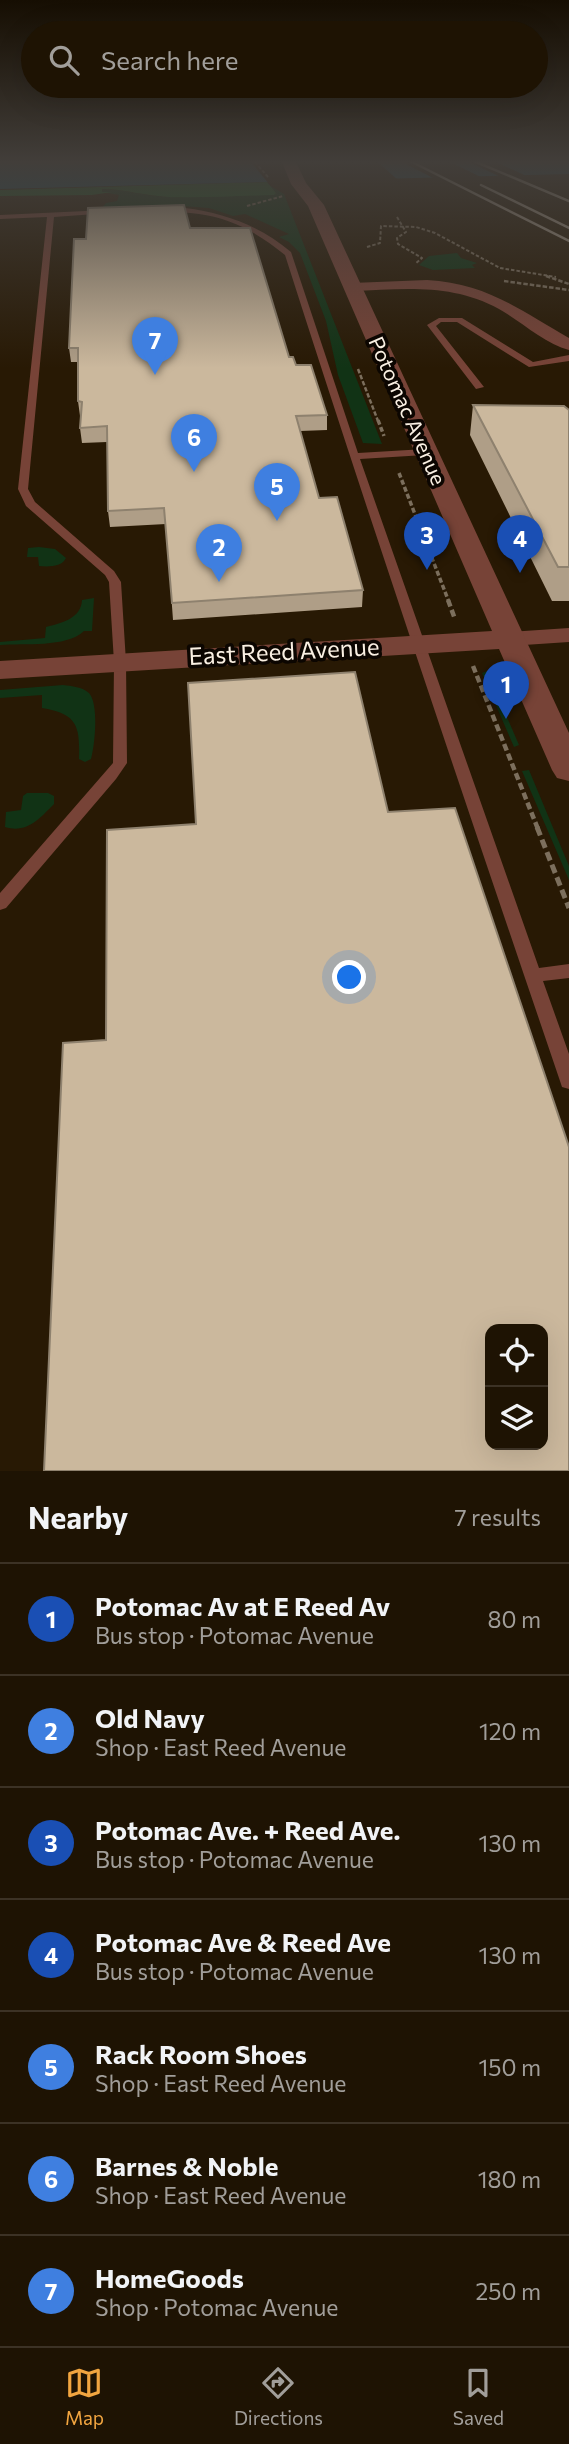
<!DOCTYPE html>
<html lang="en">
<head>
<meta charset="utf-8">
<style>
  :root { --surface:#1e1303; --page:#261c0d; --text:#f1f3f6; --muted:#a19e9a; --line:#3c3225; --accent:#f1a540 }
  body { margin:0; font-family:Commissioner,sans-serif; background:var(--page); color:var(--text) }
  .controls { position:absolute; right:21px; bottom:21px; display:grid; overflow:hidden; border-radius:14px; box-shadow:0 7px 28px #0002 }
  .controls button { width:63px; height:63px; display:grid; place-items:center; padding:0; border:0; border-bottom:2px solid var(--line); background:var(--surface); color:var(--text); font:35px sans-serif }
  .you { position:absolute; left:350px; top:978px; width:24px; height:24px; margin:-18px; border:5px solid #fff; border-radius:50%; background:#1a73e8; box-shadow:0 0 0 10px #1a73e833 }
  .badge { display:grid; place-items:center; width:46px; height:46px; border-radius:50%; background:var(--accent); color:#fff; font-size:23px; font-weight:700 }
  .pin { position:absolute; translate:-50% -58px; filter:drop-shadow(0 2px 4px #0008) }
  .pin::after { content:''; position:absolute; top:37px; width:24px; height:21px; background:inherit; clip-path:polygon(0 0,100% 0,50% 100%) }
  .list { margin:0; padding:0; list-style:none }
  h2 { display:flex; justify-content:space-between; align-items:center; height:91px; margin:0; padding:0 28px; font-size:30px }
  h2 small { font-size:23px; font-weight:400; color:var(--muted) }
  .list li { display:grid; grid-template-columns:46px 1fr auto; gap:21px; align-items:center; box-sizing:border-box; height:112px; padding:0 28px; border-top:2px solid var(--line) }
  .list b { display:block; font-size:26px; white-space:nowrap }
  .list p { margin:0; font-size:23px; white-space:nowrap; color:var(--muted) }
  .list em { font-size:23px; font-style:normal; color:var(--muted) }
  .icon { flex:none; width:38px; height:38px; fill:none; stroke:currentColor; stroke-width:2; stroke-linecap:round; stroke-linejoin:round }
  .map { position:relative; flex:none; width:569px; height:1471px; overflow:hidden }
  .search { position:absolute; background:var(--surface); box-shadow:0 7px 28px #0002; left:21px; right:21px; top:21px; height:77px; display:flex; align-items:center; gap:18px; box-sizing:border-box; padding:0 24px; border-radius:38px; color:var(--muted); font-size:26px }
  .sheet { height:875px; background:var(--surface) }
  nav { display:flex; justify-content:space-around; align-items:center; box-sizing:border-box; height:98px; border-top:2px solid var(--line); background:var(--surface); font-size:19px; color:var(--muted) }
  nav a { display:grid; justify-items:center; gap:4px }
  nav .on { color:var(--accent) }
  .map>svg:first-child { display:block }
</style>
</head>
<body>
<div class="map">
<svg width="569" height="1471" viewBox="0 0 569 1471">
  <rect width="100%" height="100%" fill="#281904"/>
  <path fill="#113315" d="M269 185 284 194 382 444 363 443 338 375 326 321 300 253 289 242 279 237 289 234 245 214 233 216 209 208 181 206 101 209 106 203 117 201 119 195 102 192V189C124 189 144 196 167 197 203 198 240 194 276 193Z
    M457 253 461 258 477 263 472 265 475 268 433 270 419 265 429 256Z
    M39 547 55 549 66 558C62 567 48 567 39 566L38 557H27L28 548Z
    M94 598 92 631H84C66 648 24 643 0 645V642L45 638 46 627C61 623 81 619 82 600Z
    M487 671 519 745 514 747 482 673Z
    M63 685C72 686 82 687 89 693 99 704 95 744 91 759L85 762 79 759C80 725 77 714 42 708V695L0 698V690Z
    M529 770 569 866V880L522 771Z
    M27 793H48L54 796V804C40 818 27 834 5 827L6 812 21 810 23 796Z"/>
  <path fill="#185922" d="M267 182 276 193 274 195C239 196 203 198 168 197 146 196 124 189 102 189V192H112L92 195 0 196V190Z"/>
  <path fill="#184f62" d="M0 162H569V174L0 189Z"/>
  <path fill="#281904" d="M251 162H378L400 182 270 185Z
    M402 162H450L487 180 439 181Z
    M469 162H496L533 179H505Z"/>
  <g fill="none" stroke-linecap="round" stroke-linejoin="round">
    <path stroke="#7c6f5d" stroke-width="2" stroke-dasharray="3.5 2" stroke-linecap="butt" d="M255 162 268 177
      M247 206 283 196
      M397 217 406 232 397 238 398 244 422 258 415 264
      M367 247 380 243 381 226 416 227 435 233 500 268 556 277"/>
    <path stroke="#7c6f5d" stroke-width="2.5" stroke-dasharray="4.5 2" stroke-linecap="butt" d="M546 276 569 284
      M504 281 569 290
      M358 369 378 421"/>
    <path stroke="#7c6f5d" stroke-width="3.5" stroke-dasharray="5 2.5" stroke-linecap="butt" d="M378 420 384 436
      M399 473 449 602"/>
    <path stroke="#7c6f5d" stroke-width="4.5" stroke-dasharray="7 3.5" stroke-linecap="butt" d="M448 600 455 619
      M473 666 538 829"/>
    <path stroke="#7c6f5d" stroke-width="5" stroke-dasharray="9 4.5" stroke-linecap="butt" d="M537 827 569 908"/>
    <path fill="#774337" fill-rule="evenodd" d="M185 208C225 213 260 226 291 252L358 453 425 449 430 452 425 455 360 459 539 968 569 964V978L543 981 569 1054V1089L562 1087 560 1081C467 807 373 531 285 255 260 234 231 218 199 214 188 212 175 214 166 210Z
      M107 210 109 213 54 217 28 489 35 502 114 571 121 582 126 662 127 763 116 779 6 908 0 910V893L113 763 114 662 109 582 105 575 26 506 18 489 47 217 0 219V215Z
      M439 318H462L533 362 569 355V361L529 367 457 322H441L436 326 484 387 476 389 427 325Z"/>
    <path fill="#774337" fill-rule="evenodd" d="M427 280C486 283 520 310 569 338V350C545 344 521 321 499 309 452 283 404 289 352 291L345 287 352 283Z
      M569 628V642L509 646 501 644 497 639 501 634 509 632Z"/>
    <path fill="#774337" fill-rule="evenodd" d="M282 162H296L306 183 324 205 569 733V781L557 778 552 770 499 649 0 679V661L492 631 308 206 291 184Z"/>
    <path stroke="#a59888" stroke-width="2.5" d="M412 162 569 241
      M476 162 569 201
      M481 185 569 228"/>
  </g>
  <path fill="#af9e87" d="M190 228 296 365 327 415V430L300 431 319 498 363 590 362 607 173 620 166 524 110 527 108 511 107 442 82 443 80 428 81 416H80L78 401V362H71L69 348 86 239Z
    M473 405 569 410V601H552L470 435Z"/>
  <path fill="#cbb89d" stroke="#8e816e" stroke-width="2" fill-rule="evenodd" d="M184 205 190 228H250L289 357H293L296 365H311L327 415 296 416 319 498 337 497 363 590 172 603 164 508 108 511 107 426 80 428 82 402 78 401V348H69L74 239H86L88 208Z
    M473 405 564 406 569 410V567H558Z
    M355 672 388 812 455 808 569 1147V1471H44L63 1043 106 1040 107 830 196 824 188 683ZM490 1329H543V1445H490Z"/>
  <linearGradient id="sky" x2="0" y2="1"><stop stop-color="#160e02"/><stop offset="0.44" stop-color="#423e3a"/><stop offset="1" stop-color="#423e3a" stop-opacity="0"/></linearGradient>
  <rect width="569" height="368" fill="url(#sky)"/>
  <g text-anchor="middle" stroke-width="7" stroke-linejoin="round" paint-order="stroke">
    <g font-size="21" fill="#faf0e3" stroke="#0c0601">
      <text transform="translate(407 411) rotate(66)" y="7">Potomac Avenue</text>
    </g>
    <g font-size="24" fill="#faf0e3" stroke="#0c0601">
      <text transform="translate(284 652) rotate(-3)" y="8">East Reed Avenue</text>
    </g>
  </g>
</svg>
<div class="controls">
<button><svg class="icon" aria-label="locate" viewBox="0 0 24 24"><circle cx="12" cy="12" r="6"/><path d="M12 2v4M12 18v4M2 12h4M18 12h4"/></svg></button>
<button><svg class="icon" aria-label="layers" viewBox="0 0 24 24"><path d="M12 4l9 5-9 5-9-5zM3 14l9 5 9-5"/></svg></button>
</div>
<div class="you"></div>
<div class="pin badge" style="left:506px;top:719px;background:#1a4fb4">1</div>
<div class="pin badge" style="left:219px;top:582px;background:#3f7fe0">2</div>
<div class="pin badge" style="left:427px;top:570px;background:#1a4fb4">3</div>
<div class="pin badge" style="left:520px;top:573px;background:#1a4fb4">4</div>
<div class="pin badge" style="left:277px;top:521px;background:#3f7fe0">5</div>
<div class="pin badge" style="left:194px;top:472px;background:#3f7fe0">6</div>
<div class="pin badge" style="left:155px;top:375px;background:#3f7fe0">7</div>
<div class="search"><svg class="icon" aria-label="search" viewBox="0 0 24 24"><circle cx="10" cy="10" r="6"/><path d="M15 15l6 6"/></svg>Search here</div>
</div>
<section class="sheet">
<h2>Nearby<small>7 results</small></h2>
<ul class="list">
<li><span class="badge" style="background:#1a4fb4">1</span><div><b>Potomac Av at E Reed Av</b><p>Bus stop · Potomac Avenue</p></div><em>80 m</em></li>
<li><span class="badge" style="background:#3f7fe0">2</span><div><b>Old Navy</b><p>Shop · East Reed Avenue</p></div><em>120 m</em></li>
<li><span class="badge" style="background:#1a4fb4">3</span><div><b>Potomac Ave. + Reed Ave.</b><p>Bus stop · Potomac Avenue</p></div><em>130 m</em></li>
<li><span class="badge" style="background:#1a4fb4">4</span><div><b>Potomac Ave &amp; Reed Ave</b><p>Bus stop · Potomac Avenue</p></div><em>130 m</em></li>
<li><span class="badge" style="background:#3f7fe0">5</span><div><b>Rack Room Shoes</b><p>Shop · East Reed Avenue</p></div><em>150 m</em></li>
<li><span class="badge" style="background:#3f7fe0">6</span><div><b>Barnes &amp; Noble</b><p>Shop · East Reed Avenue</p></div><em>180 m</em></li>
<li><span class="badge" style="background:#3f7fe0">7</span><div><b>HomeGoods</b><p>Shop · Potomac Avenue</p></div><em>250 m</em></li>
</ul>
</section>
<nav>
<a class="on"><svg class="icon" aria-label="map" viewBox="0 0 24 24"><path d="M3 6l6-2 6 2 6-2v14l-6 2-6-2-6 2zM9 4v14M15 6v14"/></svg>Map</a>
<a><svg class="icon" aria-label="directions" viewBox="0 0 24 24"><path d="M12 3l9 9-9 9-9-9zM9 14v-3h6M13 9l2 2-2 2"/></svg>Directions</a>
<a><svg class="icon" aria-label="saved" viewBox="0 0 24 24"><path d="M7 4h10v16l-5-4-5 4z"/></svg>Saved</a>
</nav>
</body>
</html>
